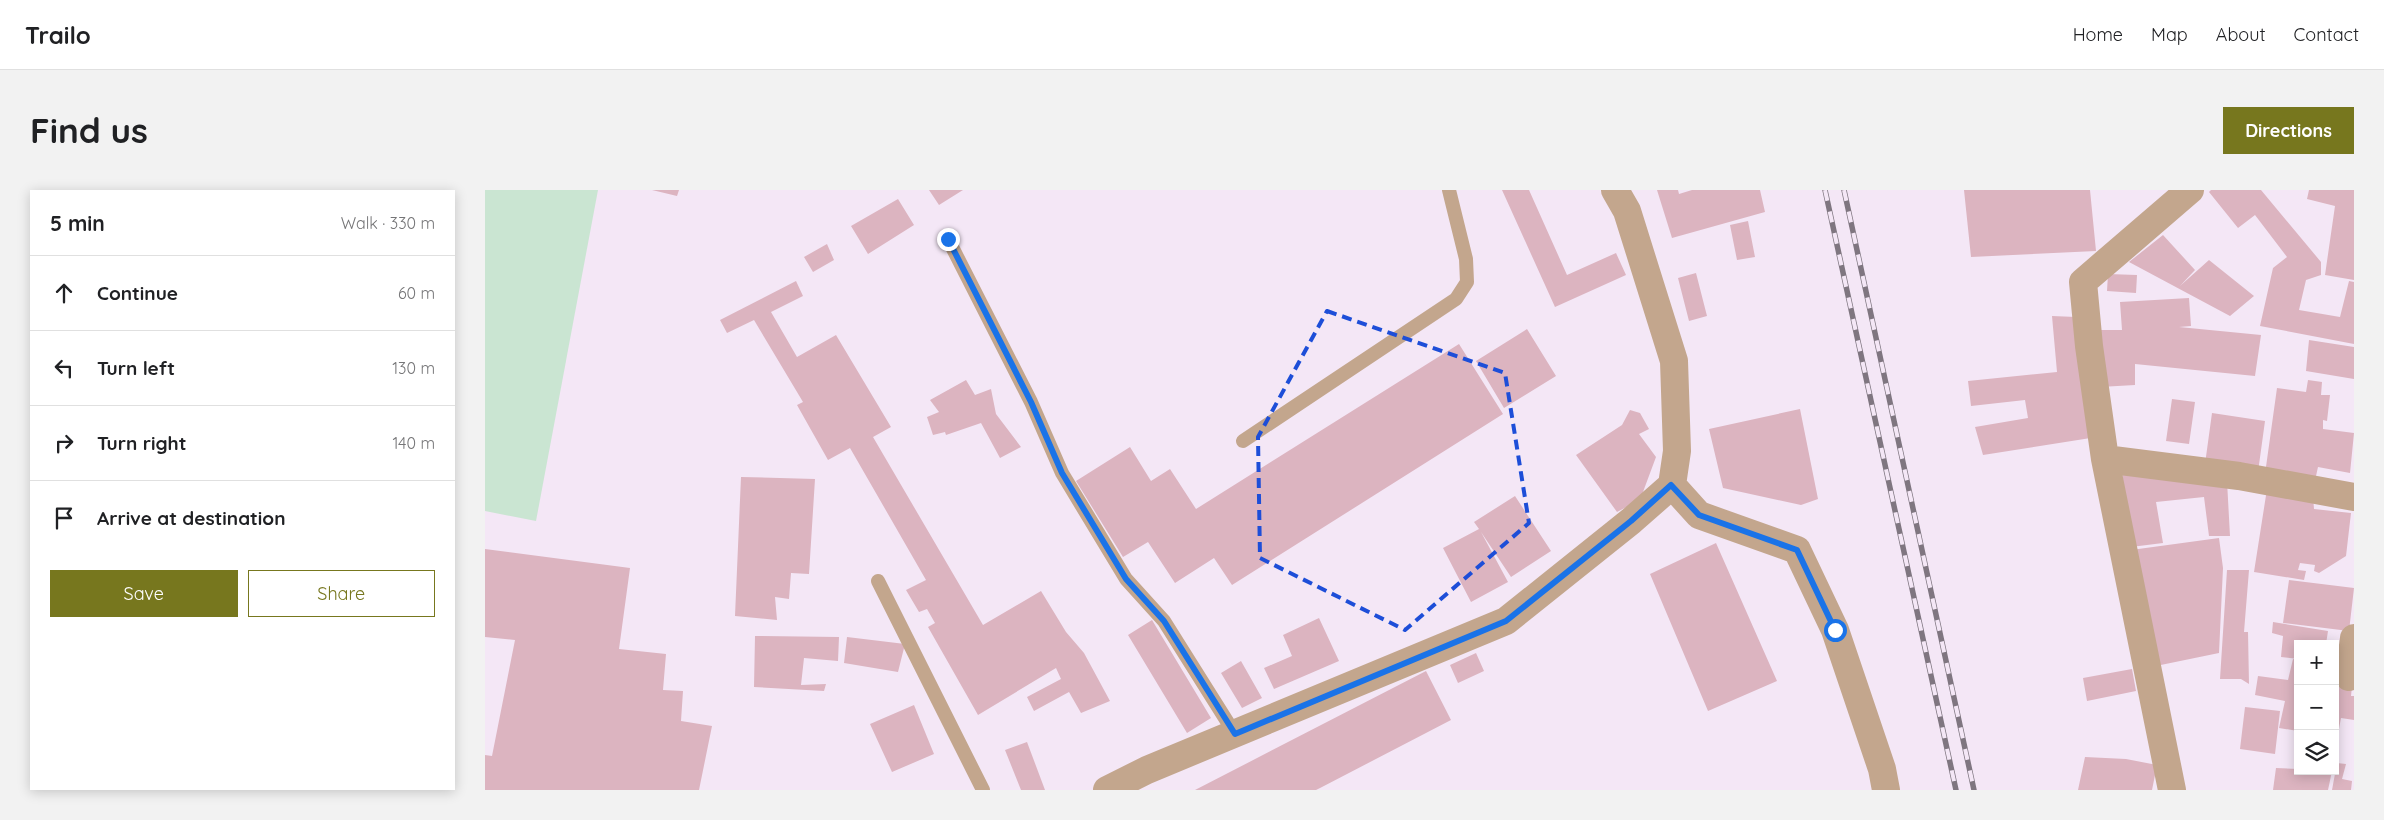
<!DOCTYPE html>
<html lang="en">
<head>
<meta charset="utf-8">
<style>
  :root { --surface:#fff; --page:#f2f2f2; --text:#202124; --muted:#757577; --line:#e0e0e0; --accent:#77771e }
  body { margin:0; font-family:Quicksand,sans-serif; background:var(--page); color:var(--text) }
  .controls { position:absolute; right:15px; bottom:15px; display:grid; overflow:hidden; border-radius:0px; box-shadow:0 2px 12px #0003 }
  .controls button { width:45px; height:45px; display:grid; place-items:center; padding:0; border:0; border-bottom:1px solid var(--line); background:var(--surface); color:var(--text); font:25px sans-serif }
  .stop { position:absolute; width:15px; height:15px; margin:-11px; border:4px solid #1a73e8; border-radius:50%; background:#fff }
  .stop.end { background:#1a73e8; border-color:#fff; box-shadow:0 1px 5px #0008 }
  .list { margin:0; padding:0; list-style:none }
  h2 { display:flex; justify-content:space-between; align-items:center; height:65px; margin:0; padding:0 20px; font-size:21px }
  h2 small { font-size:16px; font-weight:400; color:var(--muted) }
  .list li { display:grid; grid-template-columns:32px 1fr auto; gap:15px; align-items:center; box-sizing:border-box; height:75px; padding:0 20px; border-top:1px solid var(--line) }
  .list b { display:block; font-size:19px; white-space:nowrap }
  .list em { font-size:16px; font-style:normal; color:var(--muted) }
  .actions { display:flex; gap:10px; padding:15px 20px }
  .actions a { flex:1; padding:11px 0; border:1px solid var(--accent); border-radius:0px; text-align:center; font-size:18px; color:var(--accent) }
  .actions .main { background:var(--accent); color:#fff }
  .icon { flex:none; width:28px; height:28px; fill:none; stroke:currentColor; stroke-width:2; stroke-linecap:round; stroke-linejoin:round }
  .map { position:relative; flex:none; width:1869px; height:600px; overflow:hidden; border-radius:0px }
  header { display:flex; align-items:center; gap:30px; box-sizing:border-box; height:70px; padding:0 25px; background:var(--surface); border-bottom:1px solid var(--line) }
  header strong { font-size:24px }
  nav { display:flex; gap:28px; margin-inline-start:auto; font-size:18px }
  .intro { display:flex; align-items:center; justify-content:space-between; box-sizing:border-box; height:120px; padding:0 30px }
  h1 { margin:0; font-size:35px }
  .button { padding:12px 22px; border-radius:0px; background:var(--accent); color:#fff; font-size:18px; font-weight:700 }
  main { display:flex; gap:30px; padding:0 30px }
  aside { flex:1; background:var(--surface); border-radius:0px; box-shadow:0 2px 12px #0003 }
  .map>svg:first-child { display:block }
</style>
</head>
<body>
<header>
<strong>Trailo</strong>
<nav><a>Home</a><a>Map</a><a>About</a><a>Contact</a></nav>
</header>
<div class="intro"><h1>Find us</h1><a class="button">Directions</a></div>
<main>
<aside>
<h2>5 min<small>Walk · 330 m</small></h2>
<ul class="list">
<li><svg class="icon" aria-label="ahead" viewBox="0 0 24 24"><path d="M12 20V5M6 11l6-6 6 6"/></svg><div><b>Continue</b></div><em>60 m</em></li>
<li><svg class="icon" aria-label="left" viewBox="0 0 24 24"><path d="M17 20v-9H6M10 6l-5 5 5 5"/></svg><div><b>Turn left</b></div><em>130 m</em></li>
<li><svg class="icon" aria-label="right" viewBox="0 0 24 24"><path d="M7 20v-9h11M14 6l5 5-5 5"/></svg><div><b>Turn right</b></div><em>140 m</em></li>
<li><svg class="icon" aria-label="arrive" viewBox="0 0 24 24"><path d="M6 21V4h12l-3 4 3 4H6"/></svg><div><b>Arrive at destination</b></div></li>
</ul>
<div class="actions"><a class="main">Save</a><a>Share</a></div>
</aside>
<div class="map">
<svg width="1869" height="600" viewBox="0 0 1869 600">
  <rect width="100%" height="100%" fill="#f4e7f6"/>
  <path fill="#cae5d2" d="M0 0H113L51 331 0 321Z"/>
  <path fill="#dcb4c0" d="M167 0H194L192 6Z
    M444 0H478L454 15Z
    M1017 0H1044L1082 85 1131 63 1141 85 1070 117Z
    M1172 0H1193L1194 4 1207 0H1275L1280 22 1187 48Z
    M1479 0H1605L1611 61 1486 67Z
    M1726 0H1776L1836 72V85L1821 90 1814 120 1855 127 1864 91 1869 92V154L1775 136 1788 78 1802 67 1770 25 1753 38 1724 2Z
    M1824 0H1869V90L1840 85 1850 16 1822 9Z
    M413 9 429 35 383 64 366 36Z
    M1263 31 1270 67 1252 70 1245 35Z
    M1678 45 1710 80 1695 96 1724 70 1769 106 1745 126 1644 72Z
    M342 54 349 70 328 82 319 67Z
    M1211 83 1222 126 1204 131 1193 88Z
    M1623 84 1652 85 1651 103 1622 101Z
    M311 91 318 106 286 122 312 167 351 145 406 237 388 247 498 435 556 401 581 442 599 463 625 511 596 523 584 502 549 521 542 507 576 489 571 478 493 525 443 437 450 433 442 419 434 422 421 400 441 390 365 258 343 270 312 215 318 212 269 130 242 143 235 130Z
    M1704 108 1706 136 1694 137 1776 145 1770 186 1650 174V195L1615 197 1612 140H1637L1635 112Z
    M1567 126 1591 127 1612 247 1498 265 1490 237 1543 228 1540 210 1486 216 1483 191 1572 182Z
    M1042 139 1071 186 1019 218 991 171Z
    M1824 150 1869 157V189L1821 181Z
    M974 154 1018 224 747 395 729 368 690 393 663 352 638 367 591 291 645 257 666 291 685 279 711 319Z
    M481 190 490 205 506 199 511 224 536 257 515 268 496 233 461 245 460 242 448 245 442 227 454 222 445 210Z
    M1823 190 1837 192 1836 205H1845L1842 231 1838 230V239L1869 243 1865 283 1833 277 1829 295 1780 284 1792 198 1821 202Z
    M1687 209 1710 212 1704 254 1681 251Z
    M1315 219 1333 309 1316 315 1238 298 1224 239Z
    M1145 220 1155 223 1164 239 1154 244 1171 267 1155 310 1132 322 1091 265 1137 235Z
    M1727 223 1780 231 1773 282 1720 274Z
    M1636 276 1742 291 1745 346H1724L1719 307 1671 312 1678 353 1646 357Z
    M256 287 330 289 324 384 306 383 304 409 290 407 292 430 250 426Z
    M1782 299 1828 306 1829 319 1866 323 1861 366 1834 383 1829 381 1830 375 1815 373 1813 380 1821 381 1819 390 1769 382Z
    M1030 306 1066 361 1026 387 996 342 1023 392 986 412 958 358 994 339 989 332Z
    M1734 348 1738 378 1734 463 1666 477 1646 360Z
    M1231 353 1292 491 1223 521 1165 384Z
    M0 359 145 378 134 459 181 464 178 500 198 501 196 531 227 536 214 600H0V565L7 566 30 450 0 447Z
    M1742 380H1764L1759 442H1763L1764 494 1756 489H1735Z
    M1804 390 1869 398 1864 441 1798 433Z
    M834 428 854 471 789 499 779 478 807 466 798 445Z
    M667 430 726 528 702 543 643 445Z
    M1788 432 1843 441 1841 454H1813V469L1796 467 1798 446 1787 443Z
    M270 446 354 447 353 471 319 468 316 495 341 494 339 501 269 497Z
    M362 447 420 454 413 482 359 473Z
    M991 463 999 481 973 493 965 475Z
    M1808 469 1813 470V541L1794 538 1800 511 1770 505 1773 486 1803 490Z
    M756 471 777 508 757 518 736 483Z
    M1647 479 1651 501 1602 511 1598 488Z
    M941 481 966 530 837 597 831 600H710Z
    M1850 493 1867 496 1866 506H1869V530L1856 528 1851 555Z
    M429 515 449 564 407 582 385 534Z
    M1760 517 1795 521 1790 564 1755 559Z
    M542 552 560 600H536L520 560Z
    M1600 567 1641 569 1672 575 1667 600H1593Z
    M1852 573 1861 574 1857 589 1867 591 1866 600H1847Z
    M1791 578 1813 579V581H1847L1843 600H1788Z"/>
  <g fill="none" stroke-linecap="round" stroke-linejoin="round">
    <path stroke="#c3a68d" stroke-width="14" d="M463 49 546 212 577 283 641 389 679 431 750 544
      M758 251 971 109 982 92 981 69 964 0
      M393 391 498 600"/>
    <path stroke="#c3a68d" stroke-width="28" d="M1620 269 1754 286 1869 307
      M1187 295 1214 325 1312 360 1350 440 1397 579 1401 600
      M1864 487 1869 448
      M622 600 662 580 1021 431 1146 331 1187 295 1192 261 1189 171 1142 21 1130 0
      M1687 600 1620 269 1604 156 1598 92 1705 0"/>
    <g stroke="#7f7680" stroke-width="5.5">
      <path id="rail" d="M1340 0 1471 600
        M1359 0 1489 600"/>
    </g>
    <use href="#rail" stroke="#f4e7f6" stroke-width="4" stroke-dasharray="11" stroke-linecap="butt"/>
  </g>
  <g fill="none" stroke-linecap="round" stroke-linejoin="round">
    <path stroke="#1a73e8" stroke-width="6" d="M463 49 546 212 577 283 641 389 679 431 750 544 1021 431 1146 331 1186 295 1214 325 1312 360 1350 440"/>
  </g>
  <path fill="none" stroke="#1d4ed8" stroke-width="4" stroke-dasharray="10 6" stroke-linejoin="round" d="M842 121 1020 183 1044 333 920 440 775 368 773 247Z"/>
</svg>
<div class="controls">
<button>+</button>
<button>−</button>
<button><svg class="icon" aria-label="layers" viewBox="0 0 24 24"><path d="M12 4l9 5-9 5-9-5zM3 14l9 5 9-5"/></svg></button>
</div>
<div class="stop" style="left:1350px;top:440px"></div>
<div class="stop end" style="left:463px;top:49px"></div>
</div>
</main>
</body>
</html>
